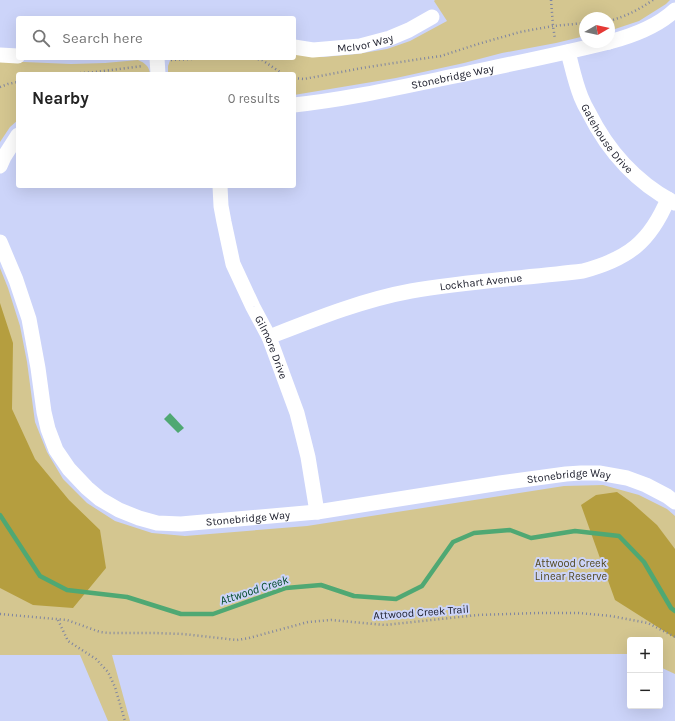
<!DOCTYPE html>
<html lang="en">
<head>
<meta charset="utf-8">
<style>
  :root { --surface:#fff; --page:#f6f6f6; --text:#222; --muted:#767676; --line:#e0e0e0 }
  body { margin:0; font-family:Karla,sans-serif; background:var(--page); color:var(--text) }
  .controls { position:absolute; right:12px; bottom:12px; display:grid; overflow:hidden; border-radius:4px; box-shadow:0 4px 16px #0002 }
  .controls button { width:36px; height:36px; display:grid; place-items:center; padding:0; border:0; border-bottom:1px solid var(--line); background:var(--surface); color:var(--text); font:20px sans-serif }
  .compass { position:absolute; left:579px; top:12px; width:36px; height:36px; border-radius:50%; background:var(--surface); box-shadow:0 4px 16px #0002; rotate:81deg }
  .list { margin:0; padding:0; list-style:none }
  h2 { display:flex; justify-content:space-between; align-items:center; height:52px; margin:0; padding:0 16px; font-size:17px }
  h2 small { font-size:13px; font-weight:400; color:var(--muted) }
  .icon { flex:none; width:22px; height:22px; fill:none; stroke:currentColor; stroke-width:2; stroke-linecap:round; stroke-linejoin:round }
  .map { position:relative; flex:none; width:675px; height:721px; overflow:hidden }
  .search { position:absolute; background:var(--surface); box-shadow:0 4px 16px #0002; left:16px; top:16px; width:280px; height:44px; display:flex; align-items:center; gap:10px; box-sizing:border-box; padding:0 14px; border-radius:4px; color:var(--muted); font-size:15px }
  .panel { position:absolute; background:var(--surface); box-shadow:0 4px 16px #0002; left:16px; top:72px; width:280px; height:116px; border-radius:4px }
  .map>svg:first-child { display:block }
</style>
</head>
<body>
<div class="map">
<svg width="675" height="721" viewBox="0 0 675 721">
  <rect width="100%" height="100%" fill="#ccd4f9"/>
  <path fill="#d4c690" d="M435 0H670L666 4 639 21 612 30H609V18H585V36L556 43 502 53 464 63 396 78 294 95V74H168V66L171 58H294V54L323 57 357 54 387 49 410 41 447 21 434 1Z
    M138 60C145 63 149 66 150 74H18V120L10 127 0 142V61L71 64 105 63Z
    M0 268 8 288 20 326 27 362 35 422 47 452 63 479 87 503 115 521 152 533 185 536 307 526 564 486 603 485 639 495 667 509 675 516V674L660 667V640H630V654L112 655 130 721H108L80 655H0Z"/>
  <path fill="#b59e3f" d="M0 303 13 343 12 409 35 459 69 500 100 530 106 568 73 608 33 605 0 588Z
    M617 492 631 502 657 525 675 549V638L615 600 581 505 596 495Z"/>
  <path fill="#4fa873" d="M170 413 184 428 178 433 164 419Z"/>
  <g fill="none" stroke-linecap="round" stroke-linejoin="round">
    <path stroke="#4fa873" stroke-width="4.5" d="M0 515 40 576 67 590 127 597 181 614H213L286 588 321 585 354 596 396 599 422 586 453 542 474 533 510 530 531 538 575 531 619 536 644 562 671 608 675 611"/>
    <path stroke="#7f85a0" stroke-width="2.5" stroke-dasharray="1 3" stroke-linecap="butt" d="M551 0 553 26 555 39
      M609 21C627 16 638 10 653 0
      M250 58 262 60 283 74
      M171 60 213 58
      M64 74 95 72 143 66
      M294 78 304 79 362 68 420 59 441 56 478 44 520 32 553 26 585 23
      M0 87 8 84 18 82
      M0 614 67 620 100 632 109 633H155L183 634 237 640 249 638 308 622 331 620 385 625 478 615 538 613H579L611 616 648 623 675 637
      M58 620 68 641 96 659 108 672 115 687 125 721"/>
    <g stroke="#fff" stroke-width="15">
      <path d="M609 42C632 36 658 26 675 10"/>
      <path id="s1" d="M294 47 313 50 360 46 390 38 409 30 432 17"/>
      <path id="s2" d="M568 52C572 67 575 82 581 97 583 102 586 108 589 113 608 151 637 183 675 203"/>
      <path d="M0 55 18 56"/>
      <path d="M157 58 158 74"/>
      <path id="s3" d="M294 105C343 100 392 89 440 79 496 67 553 56 609 42"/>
      <path d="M0 166 4 157 18 135"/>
      <path id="s4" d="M220 186 221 206 224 222 233 264 253 307 269 337 297 413 308 457 317 512"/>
      <path id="s5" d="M0 242 16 280 29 319 38 368 44 412 48 429 56 450 69 469 87 488 100 499 119 510 139 518 157 523 181 524 317 512 500 483 566 474 581 473H599L627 478 646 485 667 496 675 502"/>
      <path id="s6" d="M269 337C315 319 362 300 411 291 468 281 526 278 583 271 628 259 650 242 668 199"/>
    </g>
  </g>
  <g text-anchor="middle" stroke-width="4" stroke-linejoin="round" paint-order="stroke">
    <g font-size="11" fill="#191b29" stroke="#ccd4f9">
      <text dy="4" stroke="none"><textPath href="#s1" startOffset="72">McIvor Way</textPath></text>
      <text dy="4" stroke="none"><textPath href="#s3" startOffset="161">Stonebridge Way</textPath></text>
      <text dy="4" stroke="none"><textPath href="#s2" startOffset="96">Gatehouse Drive</textPath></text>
      <text dy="4" stroke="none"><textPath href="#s6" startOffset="220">Lockhart Avenue</textPath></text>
      <text dy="4" stroke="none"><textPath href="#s4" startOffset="171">Gilmore Drive</textPath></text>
      <text dy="4" stroke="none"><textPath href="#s5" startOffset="760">Stonebridge Way</textPath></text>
      <text dy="4" stroke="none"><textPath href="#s5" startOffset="436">Stonebridge Way</textPath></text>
      <text transform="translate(421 612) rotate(-4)" y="4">Attwood Creek Trail</text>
    </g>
    <g font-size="11" fill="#534921" stroke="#ccd4f9">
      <text x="571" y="567">Attwood Creek<tspan x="571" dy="13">Linear Reserve</tspan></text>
    </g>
    <g font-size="12" font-style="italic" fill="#004a28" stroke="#ccd4f9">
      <text transform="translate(254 590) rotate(-18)" y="4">Attwood Creek</text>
    </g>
  </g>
</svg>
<div class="controls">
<button>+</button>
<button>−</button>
</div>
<svg class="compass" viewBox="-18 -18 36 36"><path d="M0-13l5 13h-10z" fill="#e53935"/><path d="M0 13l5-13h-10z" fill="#767676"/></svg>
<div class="search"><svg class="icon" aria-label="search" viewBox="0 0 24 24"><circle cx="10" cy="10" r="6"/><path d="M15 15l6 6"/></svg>Search here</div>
<section class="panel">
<h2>Nearby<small>0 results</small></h2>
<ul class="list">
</ul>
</section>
</div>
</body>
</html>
